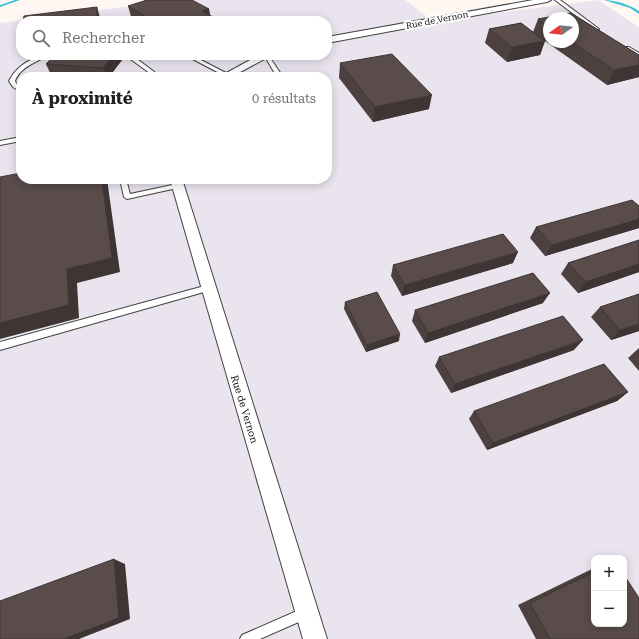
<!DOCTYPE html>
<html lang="fr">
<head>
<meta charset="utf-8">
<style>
  :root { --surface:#fff; --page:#f6f6f6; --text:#202124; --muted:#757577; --line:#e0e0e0 }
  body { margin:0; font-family:"Roboto Serif",serif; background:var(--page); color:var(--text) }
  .controls { position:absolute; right:12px; bottom:12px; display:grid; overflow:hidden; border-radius:8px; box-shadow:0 2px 10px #0003 }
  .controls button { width:36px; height:36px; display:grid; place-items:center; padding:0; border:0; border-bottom:1px solid var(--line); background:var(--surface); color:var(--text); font:20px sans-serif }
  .compass { position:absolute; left:543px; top:12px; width:36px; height:36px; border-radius:50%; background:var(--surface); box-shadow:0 2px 10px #0003; rotate:255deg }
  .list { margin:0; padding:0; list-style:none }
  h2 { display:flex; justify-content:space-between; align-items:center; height:52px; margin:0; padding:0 16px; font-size:17px }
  h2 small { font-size:13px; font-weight:400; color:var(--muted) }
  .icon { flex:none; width:22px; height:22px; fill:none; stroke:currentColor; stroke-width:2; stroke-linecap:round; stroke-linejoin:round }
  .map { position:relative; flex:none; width:639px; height:639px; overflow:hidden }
  .search { position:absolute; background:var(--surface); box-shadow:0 2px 10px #0003; left:16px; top:16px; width:316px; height:44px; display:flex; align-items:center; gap:10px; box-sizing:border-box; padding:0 14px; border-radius:16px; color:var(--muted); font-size:15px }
  .panel { position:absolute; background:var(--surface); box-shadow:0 2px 10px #0003; left:16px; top:72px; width:316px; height:112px; border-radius:16px }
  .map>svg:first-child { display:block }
</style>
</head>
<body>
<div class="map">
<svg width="639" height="639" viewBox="0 0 639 639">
  <rect width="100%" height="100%" fill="#fff8f2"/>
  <path fill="#eae4ee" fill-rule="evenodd" d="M176 0H405L433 21 598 0 639 27V639H0V23ZM549 18H573V42H549ZM21 21H327V55H21ZM21 77H327V179H21ZM594 558H624V624H594Z"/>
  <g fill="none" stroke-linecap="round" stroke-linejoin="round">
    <path fill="#39c3d2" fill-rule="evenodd" d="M15 0H20L0 7V5Z
      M604 0C616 0 630 5 639 11V14L630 8Z"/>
    <g stroke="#424242" stroke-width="2">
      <path id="service" d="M555 0H560L599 29 595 30Z
        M625 47H629L639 53V56L625 49Z
        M41 55H47C35 64 21 66 15 81L17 85 21 88V92L13 87 9 81C16 67 27 61 41 55Z
        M185 55H191L230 75 225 76Z
        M264 55H268L283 77H277Z
        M129 56H133L157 74 164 77H141L151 74 129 58Z
        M21 137V141L0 145V141Z
        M120 179H126L130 194 177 184 180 186 177 188 127 199 124 197Z
        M208 285 211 286 212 288 211 290 0 350V342Z
        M306 607 310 609 312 613 310 617 260 639H240L242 635Z"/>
    </g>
    <g stroke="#424242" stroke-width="2">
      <path id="minor" d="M533 0H551L547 2 327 43V37Z
        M259 55H272L231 77H219Z
        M170 179H182L327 639H303Z"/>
    </g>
    <use href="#service" fill="#fff" fill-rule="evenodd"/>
    <use href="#minor" fill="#fff" fill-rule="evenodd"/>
  </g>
  <path fill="#4d4140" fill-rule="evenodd" d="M128 6 209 9 210 16 220 21H134L132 20Z
    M571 13 639 55V77L607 85 545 41 540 55 507 62 485 43 489 29 521 23 533 32 538 19ZM549 18H573V42H549Z
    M55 55H121L122 60 109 77H74L51 75 46 64Z
    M340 63 429 109 373 122 339 78Z
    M639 206V228L545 256 530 238 536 227Z
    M639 240V272L578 293 561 274 568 263Z
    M513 263 402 296 391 276 393 265Z
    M345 302 399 341 366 352 344 309Z
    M543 303 425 343 412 321 415 310Z
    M600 307 639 331 611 340 591 317Z
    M639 348V371L628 358Z
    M574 350 451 393 435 366 439 357Z
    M628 392 617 401 487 450 469 419 474 411Z
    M594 568V624L639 639H536L518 605Z"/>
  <path fill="#3e3534" d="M97 7 100 18V21H97Z
    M209 9 211 21 202 11Z
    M545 41 540 55 507 62 512 47Z
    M114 55H121L122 60 109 77H106L103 68Z
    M639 65V77L607 85 614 70Z
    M432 95 429 109 373 122 375 107Z
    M102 179H107L120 272 77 283 79 318 0 339V323Z
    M639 219V228L545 256 552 245Z
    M518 252 513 263 402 296 405 285Z
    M639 264V272L578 293 586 282Z
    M550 293 543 303 425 343 428 333Z
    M639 324V331L611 340 620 330Z
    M400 334 399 341 366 352 367 345Z
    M583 340 574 350 451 393 455 384Z
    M628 392 617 401 487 450 493 443Z
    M114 559 125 564 130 619 79 639H64Z"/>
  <path fill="#594c4b" stroke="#3e3534" d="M147 0H192L209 9 202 11 220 21H153L128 6Z
    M97 7V21H23L24 16Z
    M571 13 639 55V65L614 70 572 42H573V18H549V27L538 19Z
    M521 23 545 41 512 47 489 29Z
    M392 54 432 95 375 107 340 63Z
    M55 55H114L103 68 46 64Z
    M21 173V179H102L112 258 67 269 69 305 0 323V177Z
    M632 200 639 206V219L552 245 536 227Z
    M503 234 518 252 405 285 393 265Z
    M639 240V264L586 282 568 263Z
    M533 273 550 293 428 333 415 310Z
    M377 292 400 334 367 345 345 302Z
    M639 294V324L620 330 600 307Z
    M563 316 583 340 455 384 439 357Z
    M604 364 628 392 493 443 474 411Z
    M114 559 119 618 64 639H0V601Z
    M594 572V624H624V575L639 598V639H550L530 603Z"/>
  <g text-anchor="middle" stroke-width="4" stroke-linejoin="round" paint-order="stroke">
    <g font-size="9" fill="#0f0f0f" stroke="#fff">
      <text transform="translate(437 20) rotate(-11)" y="3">Rue de Vernon</text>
    </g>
    <g font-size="10" fill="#0f0f0f" stroke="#fff">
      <text transform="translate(245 409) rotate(73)" y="4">Rue de Vernon</text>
    </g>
  </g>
</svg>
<div class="controls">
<button>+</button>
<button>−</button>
</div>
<svg class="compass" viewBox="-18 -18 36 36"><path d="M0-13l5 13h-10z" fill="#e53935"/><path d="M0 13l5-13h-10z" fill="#757577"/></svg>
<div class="search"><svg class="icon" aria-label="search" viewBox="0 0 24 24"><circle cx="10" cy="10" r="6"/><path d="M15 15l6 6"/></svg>Rechercher</div>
<section class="panel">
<h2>À proximité<small>0 résultats</small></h2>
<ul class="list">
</ul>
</section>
</div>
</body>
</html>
